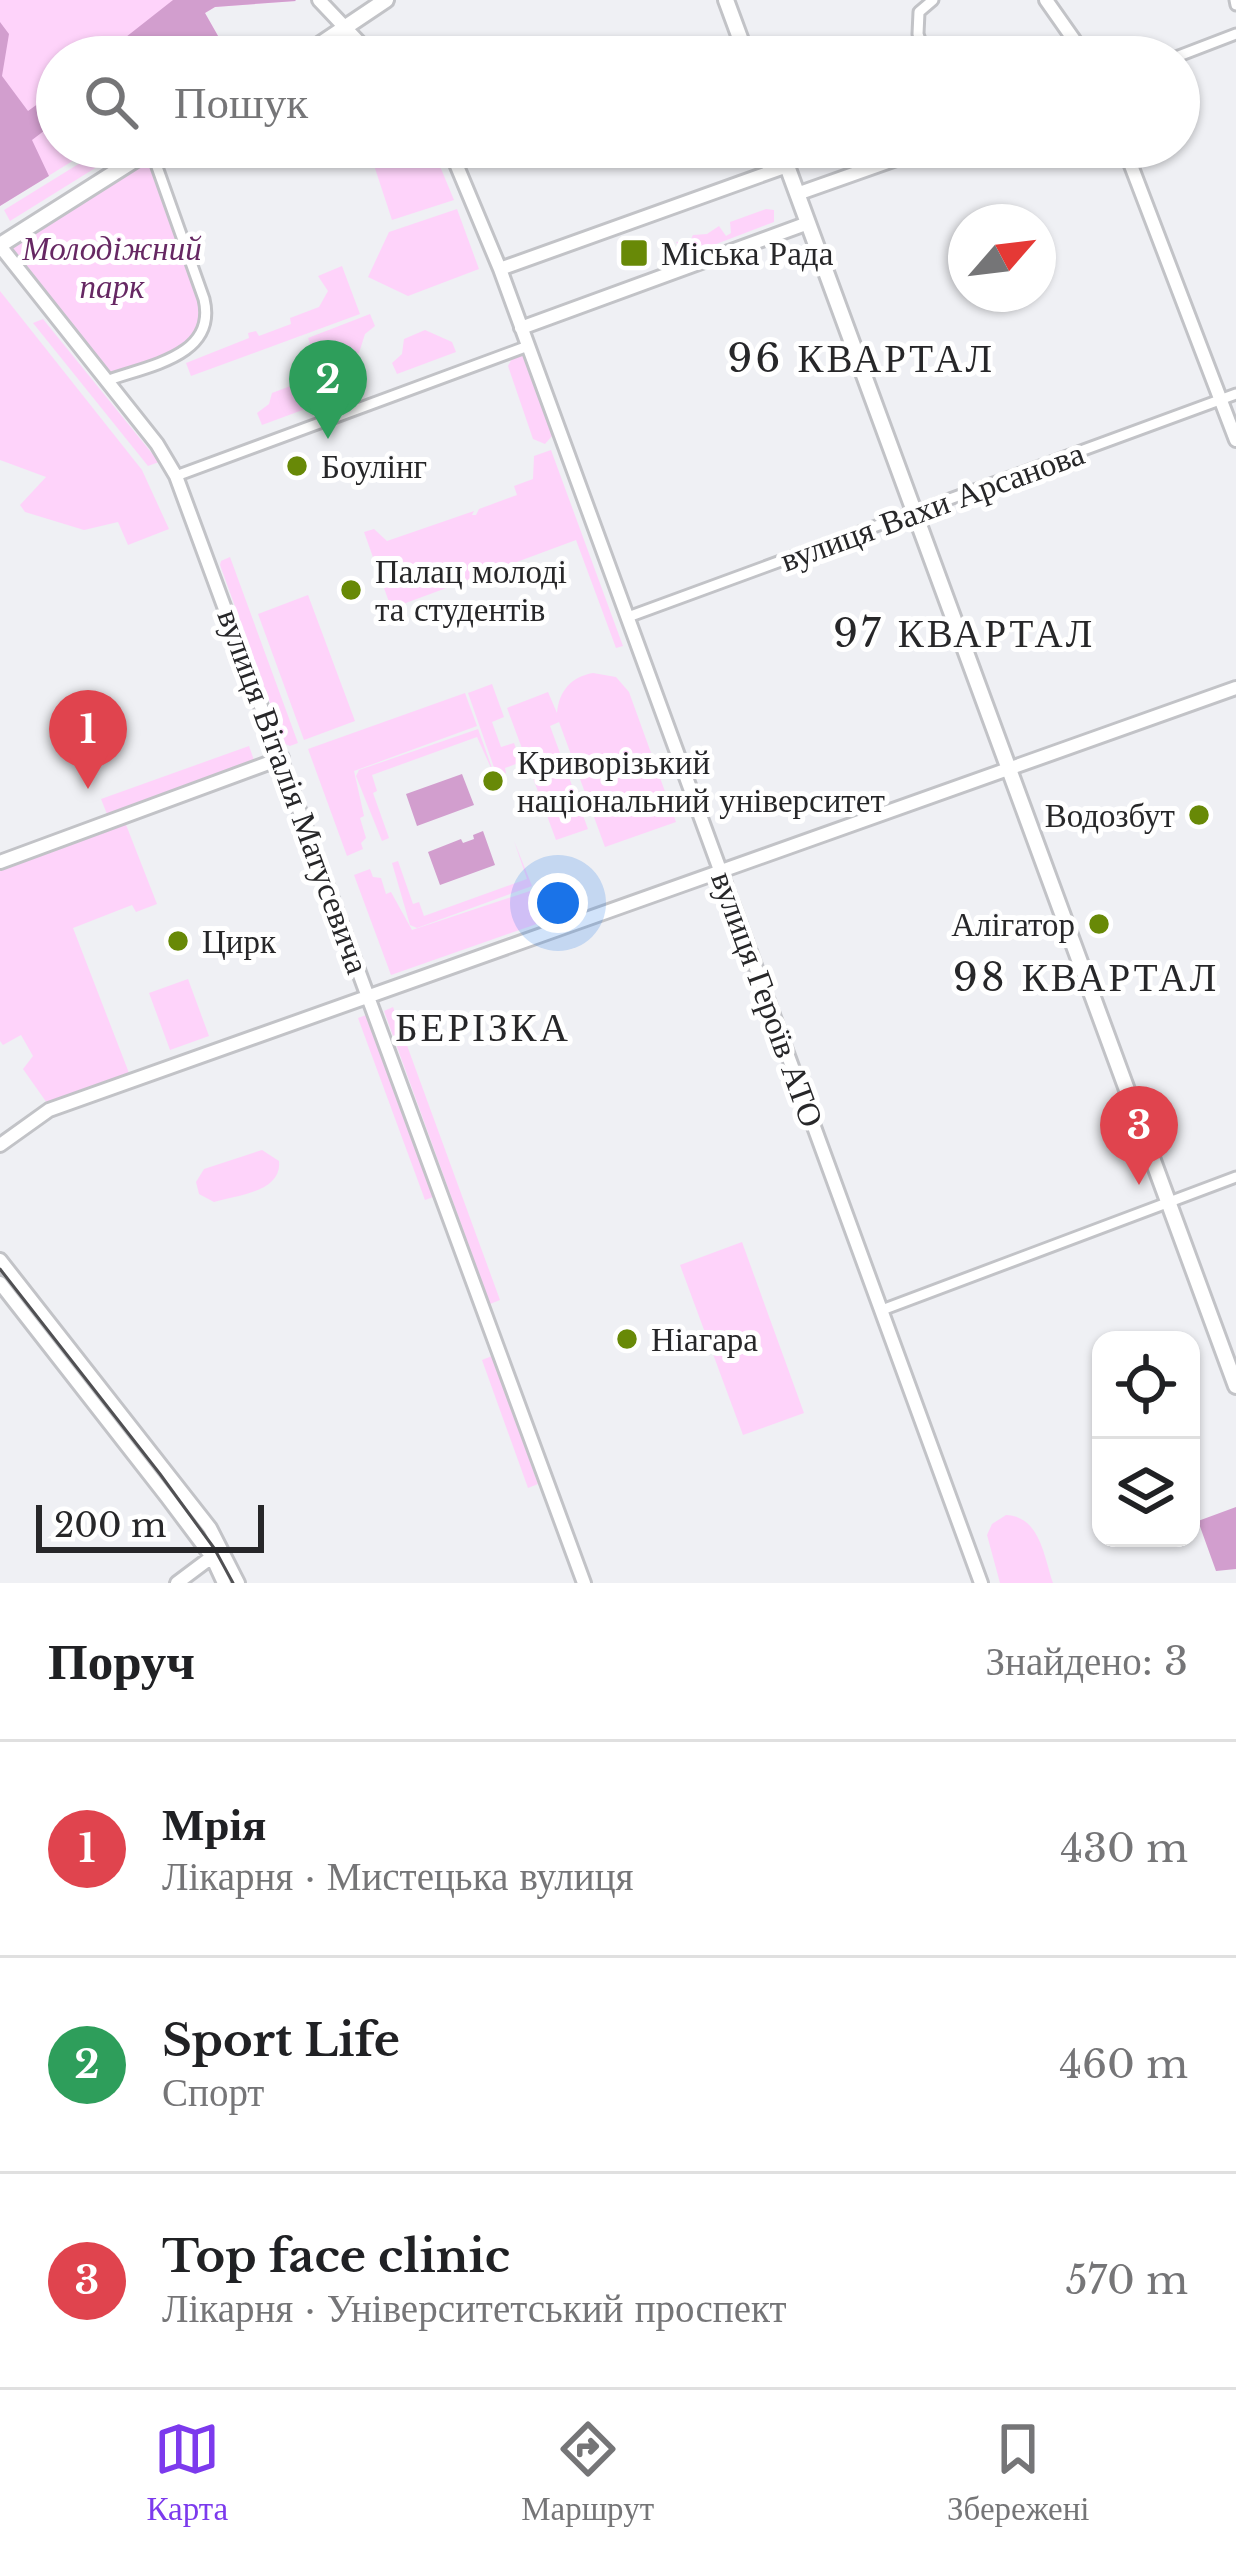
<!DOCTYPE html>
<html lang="uk">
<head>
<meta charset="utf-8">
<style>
  :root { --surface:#fff; --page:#f6f6f6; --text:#202124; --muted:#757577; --line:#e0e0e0; --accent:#7c3aed }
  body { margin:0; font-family:"Libre Baskerville",serif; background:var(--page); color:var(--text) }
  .controls { position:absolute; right:36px; bottom:36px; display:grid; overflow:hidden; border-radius:24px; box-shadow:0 3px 9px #0004 }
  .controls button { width:108px; height:108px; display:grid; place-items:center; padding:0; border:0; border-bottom:3px solid var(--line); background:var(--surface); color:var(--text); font:60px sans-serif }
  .compass { position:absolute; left:948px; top:204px; width:108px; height:108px; border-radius:50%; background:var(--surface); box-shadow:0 3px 9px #0004; rotate:62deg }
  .scale { position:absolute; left:36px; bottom:30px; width:228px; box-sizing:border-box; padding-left:12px; border:6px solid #272729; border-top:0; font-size:33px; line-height:42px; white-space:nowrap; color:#272729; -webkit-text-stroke:9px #fff; paint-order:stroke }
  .you { position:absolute; left:558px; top:903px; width:42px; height:42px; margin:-30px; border:9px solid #fff; border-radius:50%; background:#1a73e8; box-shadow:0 0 0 18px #1a73e833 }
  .badge { display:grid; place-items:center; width:78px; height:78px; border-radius:50%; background:var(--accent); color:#fff; font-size:39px; font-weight:700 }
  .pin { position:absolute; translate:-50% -99px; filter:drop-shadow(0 3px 6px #0008) }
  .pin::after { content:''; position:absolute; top:63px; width:42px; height:36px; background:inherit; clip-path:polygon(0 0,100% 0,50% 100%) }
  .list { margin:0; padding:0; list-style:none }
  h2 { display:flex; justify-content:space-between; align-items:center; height:156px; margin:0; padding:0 48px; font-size:51px }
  h2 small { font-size:39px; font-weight:400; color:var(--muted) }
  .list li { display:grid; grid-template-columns:78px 1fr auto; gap:36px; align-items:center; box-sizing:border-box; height:216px; padding:0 48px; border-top:3px solid var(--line) }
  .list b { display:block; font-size:45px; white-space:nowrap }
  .list p { margin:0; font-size:39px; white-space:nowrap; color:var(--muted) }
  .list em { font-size:39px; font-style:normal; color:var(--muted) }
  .icon { flex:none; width:66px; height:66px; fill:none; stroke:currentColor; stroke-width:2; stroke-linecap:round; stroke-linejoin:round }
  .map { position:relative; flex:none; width:1236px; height:1583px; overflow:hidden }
  .search { position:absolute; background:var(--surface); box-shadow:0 3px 9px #0004; left:36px; right:36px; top:36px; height:132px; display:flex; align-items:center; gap:30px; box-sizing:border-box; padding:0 42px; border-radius:66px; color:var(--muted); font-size:45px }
  .sheet { height:804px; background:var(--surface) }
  nav { display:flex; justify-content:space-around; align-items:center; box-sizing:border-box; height:168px; border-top:3px solid var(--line); background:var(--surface); font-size:33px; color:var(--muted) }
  nav a { display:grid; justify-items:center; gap:6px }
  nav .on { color:var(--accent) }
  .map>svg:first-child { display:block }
</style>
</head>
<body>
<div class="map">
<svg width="1236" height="1583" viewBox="0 0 1236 1583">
  <rect width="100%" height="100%" fill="#eff0f4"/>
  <path fill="#fed3fa" d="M0 0H295L296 1 215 7 205 13 230 57H57V147H95L0 206Z
    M106 147H129L10 221 4 210Z
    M368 147H432L454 200 392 220Z
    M151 150 206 307 192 347 106 381 0 245Z
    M457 209 479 269 408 296 368 277 389 232Z
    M766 209 774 210V222L685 256 676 242 690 241 693 235 707 234 719 226 726 236 731 233 730 222Z
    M342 266 360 314 191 376 186 363 249 338 248 333 256 331 259 336 291 324 290 318 319 307 328 291 318 276Z
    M0 291 142 470 169 529 128 545 118 522 84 530 25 512 20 505 46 477 0 460Z
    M370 314 375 326 365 334 359 353 336 360 325 350 312 349 308 338Z
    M43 319 159 462 148 466 33 323Z
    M425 330 452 342 456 352 397 374 392 363 402 354 404 339Z
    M514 355H522L528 361 553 435 545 444 533 439 508 366Z
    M301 382 308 388 322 390 327 401 262 425 257 413 269 404 272 393Z
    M551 450 623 646 616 648 576 540 376 614 374 608 389 602 364 532 374 529 387 541 474 511 472 515H476L479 509 517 495 514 486 533 479 534 456Z
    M230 557 298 743 290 746 285 744 220 565 221 561Z
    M308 595 355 721 304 740 258 614Z
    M593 673 616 677 629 692 676 822 605 847 559 722 550 726 588 829 556 840 507 708 548 692 557 713C559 691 571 677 593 673Z
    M492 684 504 717 492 722 501 747 514 743 521 762 505 768 506 773 497 776 468 693Z
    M465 693 477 726 354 771 364 816 360 818 366 838 361 843 363 849 347 856 308 749Z
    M478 729 496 779 477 737 372 775 377 791 373 793 389 838 382 841 356 776 359 770Z
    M249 746 255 763 107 814 101 799Z
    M123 817 157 904 136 912 132 905 73 928 129 1073 47 1103 23 1069 33 1056 21 1035 3 1045 0 1041V868Z
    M514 841 532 886 417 928 410 925 392 863 398 861 413 904 419 902 424 916 527 879Z
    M370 869 373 877 381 878 386 894 391 892 412 930 533 890 545 921 391 975 354 875Z
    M188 979 209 1036 170 1050 149 993Z
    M393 1007 500 1300 490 1304 384 1011Z
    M369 1014 436 1196 425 1200 358 1018Z
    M262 1150 279 1161C282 1192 238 1195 214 1202L199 1194 196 1182 204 1169Z
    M742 1242 804 1413 743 1435 680 1265Z
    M492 1356 538 1484 528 1488 482 1360Z
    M1006 1515C1040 1516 1044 1557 1053 1583H1000L987 1535 992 1524Z"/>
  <path fill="#d29ece" d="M173 0H295L296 1 215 7 205 13 230 57H119L112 48Z
    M0 22 9 34 2 76 28 111 57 90V121L32 140 49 176 0 206Z
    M462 774 474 805 417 826 406 794Z
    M483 831 495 865 440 885 428 852 461 839 463 843 474 839 473 835Z
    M1236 1507V1569L1216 1571 1198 1521Z"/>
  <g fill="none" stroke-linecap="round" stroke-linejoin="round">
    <g stroke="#c2c3c7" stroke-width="15">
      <path id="street" d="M1235 0 1236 5
        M926 57 918 34 919 12 933 0
        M1176 57 1236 34
        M106 381C146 366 218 357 204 299L151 150
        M176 476 528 346
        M628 617 1236 394
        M882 1310 1236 1177"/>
    </g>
    <g stroke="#c2c3c7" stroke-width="18">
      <path id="secondary" d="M319 0 373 57
        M1046 0 1086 57
        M449 147 500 269 981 1583
        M1124 147 1236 440
        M797 194 930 147
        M0 246 157 444 176 476 584 1583
        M500 269 787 166
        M521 328 808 223
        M0 862 282 758
        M0 1145 49 1110 1236 688
        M0 1260 210 1528 238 1583
        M0 1283 167 1497 212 1557 224 1583
        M177 1583 217 1553"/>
    </g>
    <g stroke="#c2c3c7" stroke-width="20">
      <path id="primary" d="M726 0 747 57
        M301 57 386 0
        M780 147 1236 1386
        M0 245 155 147"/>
    </g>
    <use href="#street" stroke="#fff" stroke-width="9"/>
    <use href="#secondary" stroke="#fff" stroke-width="12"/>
    <use href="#primary" stroke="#fff" stroke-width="14"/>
    <path stroke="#505053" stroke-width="3" d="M0 1269 160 1474 214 1548 233 1583"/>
  </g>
  <g fill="#688907" stroke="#fff" stroke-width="4.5">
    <rect x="619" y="238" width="30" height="30" rx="6"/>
    <circle cx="297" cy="466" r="12"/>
    <circle cx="351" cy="590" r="12"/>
    <circle cx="493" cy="781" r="12"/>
    <circle cx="1199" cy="815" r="12"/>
    <circle cx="1099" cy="924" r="12"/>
    <circle cx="178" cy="941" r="12"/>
    <circle cx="627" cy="1339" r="12"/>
  </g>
  <g text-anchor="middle" stroke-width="10" stroke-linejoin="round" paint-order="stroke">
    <g font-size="33" font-style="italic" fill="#662863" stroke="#fff">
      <text x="112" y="260">Молодіжний<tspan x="112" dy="38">парк</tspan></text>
    </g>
    <g font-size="33" fill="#272729" stroke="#fff" text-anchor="start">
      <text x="661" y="265">Міська Рада</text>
      <text x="321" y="478">Боулінг</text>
      <text x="375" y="583">Палац молоді<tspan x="375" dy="38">та студентів</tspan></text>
      <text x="517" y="774">Криворізький<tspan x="517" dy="38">національний університет</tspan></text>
      <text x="1175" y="827" text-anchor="end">Водозбут</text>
      <text x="1075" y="936" text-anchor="end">Алігатор</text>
      <text x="202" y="953">Цирк</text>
      <text x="651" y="1351">Ніагара</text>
    </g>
    <g font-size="33" fill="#272729" stroke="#fff">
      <text transform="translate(932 506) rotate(-20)" y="12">вулиця Вахи Арсанова</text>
      <text transform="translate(294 791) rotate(70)" y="12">вулиця Віталія Матусевича</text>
      <text transform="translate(768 999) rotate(70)" y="12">вулиця Героїв АТО</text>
    </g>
    <g font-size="39" letter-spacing="3" fill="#272729" stroke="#fff">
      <text x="861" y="372">96 КВАРТАЛ</text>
      <text x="964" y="647">97 КВАРТАЛ</text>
      <text x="1086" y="991">98 КВАРТАЛ</text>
      <text x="483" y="1041">БЕРІЗКА</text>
    </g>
  </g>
</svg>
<div class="controls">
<button><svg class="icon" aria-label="locate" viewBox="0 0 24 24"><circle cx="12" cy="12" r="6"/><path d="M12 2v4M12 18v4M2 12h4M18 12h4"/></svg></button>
<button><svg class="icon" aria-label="layers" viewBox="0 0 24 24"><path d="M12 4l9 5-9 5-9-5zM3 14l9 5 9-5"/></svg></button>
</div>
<svg class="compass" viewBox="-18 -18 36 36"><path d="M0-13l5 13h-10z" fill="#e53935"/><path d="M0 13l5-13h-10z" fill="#757577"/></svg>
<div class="scale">200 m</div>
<div class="you"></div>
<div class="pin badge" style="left:88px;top:789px;background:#e0444e">1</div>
<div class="pin badge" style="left:328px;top:439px;background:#2e9e5b">2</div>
<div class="pin badge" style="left:1139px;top:1185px;background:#e0444e">3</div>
<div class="search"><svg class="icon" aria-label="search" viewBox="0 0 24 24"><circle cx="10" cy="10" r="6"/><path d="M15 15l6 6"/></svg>Пошук</div>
</div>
<section class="sheet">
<h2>Поруч<small>Знайдено: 3</small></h2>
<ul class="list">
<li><span class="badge" style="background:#e0444e">1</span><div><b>Мрія</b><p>Лікарня · Мистецька вулиця</p></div><em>430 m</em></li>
<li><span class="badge" style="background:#2e9e5b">2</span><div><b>Sport Life</b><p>Спорт</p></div><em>460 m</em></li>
<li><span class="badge" style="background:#e0444e">3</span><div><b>Top face clinic</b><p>Лікарня · Університетський проспект</p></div><em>570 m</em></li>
</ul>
</section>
<nav>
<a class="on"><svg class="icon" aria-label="map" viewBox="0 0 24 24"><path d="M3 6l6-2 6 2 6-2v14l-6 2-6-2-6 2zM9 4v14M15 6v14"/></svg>Карта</a>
<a><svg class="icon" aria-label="directions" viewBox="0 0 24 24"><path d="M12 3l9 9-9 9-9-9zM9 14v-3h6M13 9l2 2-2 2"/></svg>Маршрут</a>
<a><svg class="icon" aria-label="saved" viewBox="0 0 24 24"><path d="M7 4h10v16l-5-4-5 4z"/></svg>Збережені</a>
</nav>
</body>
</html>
